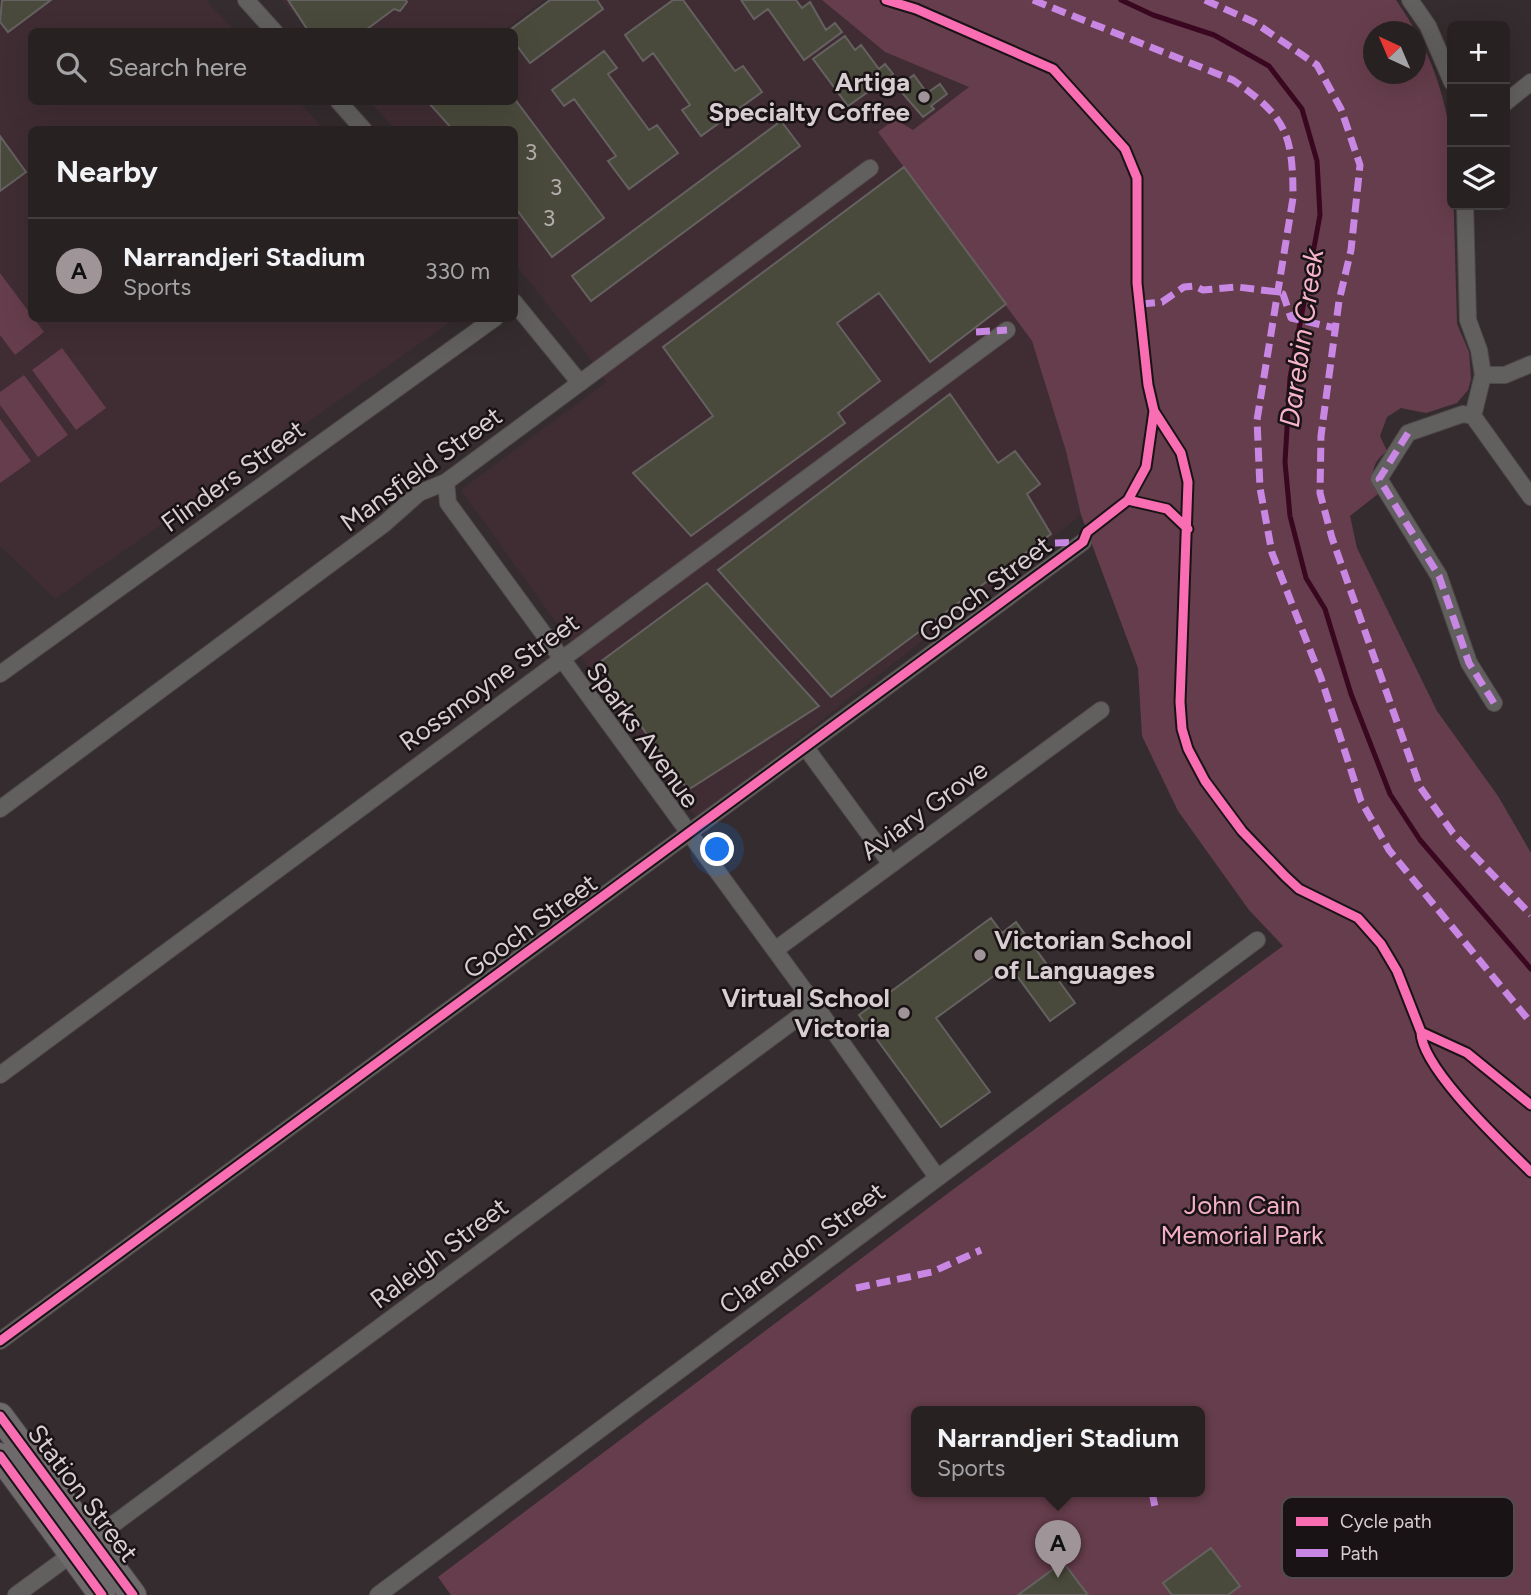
<!DOCTYPE html>
<html lang="en">
<head>
<meta charset="utf-8">
<style>
  :root { --surface:#272122; --page:#2f292a; --text:#f1f3f6; --muted:#a4a3a5; --line:#433e40; --accent:#9f9599 }
  body { margin:0; font-family:Figtree,sans-serif; background:var(--page); color:var(--text) }
  .controls { position:absolute; right:21px; top:21px; display:grid; overflow:hidden; border-radius:10px; box-shadow:0 7px 28px #0002 }
  .controls button { width:63px; height:63px; display:grid; place-items:center; padding:0; border:0; border-bottom:2px solid var(--line); background:var(--surface); color:var(--text); font:35px sans-serif }
  .compass { position:absolute; left:1363px; top:21px; width:63px; height:63px; border-radius:50%; background:var(--surface); box-shadow:0 7px 28px #0002; rotate:316deg }
  .you { position:absolute; left:718px; top:850px; width:24px; height:24px; margin:-18px; border:5px solid #fff; border-radius:50%; background:#1a73e8; box-shadow:0 0 0 10px #1a73e833 }
  .badge { display:grid; place-items:center; width:46px; height:46px; border-radius:50%; background:var(--accent); color:#111; font-size:23px; font-weight:700 }
  .pin { position:absolute; translate:-50% -58px; filter:drop-shadow(0 2px 4px #0008) }
  .pin::after { content:''; position:absolute; top:37px; width:24px; height:21px; background:inherit; clip-path:polygon(0 0,100% 0,50% 100%) }
  .popup { position:absolute; left:911px; top:1406px; width:294px; height:91px; box-sizing:border-box; display:grid; place-content:center; border-radius:10px; background:var(--surface); filter:drop-shadow(0 2px 5px #0005); font-size:23px; white-space:nowrap; color:var(--muted) }
  .popup b { font-size:26px; color:var(--text) }
  .popup::after { content:''; position:absolute; left:50%; top:100%; margin-left:-14px; border:14px solid transparent; border-top-color:var(--surface) }
  .list { margin:0; padding:0; list-style:none }
  h2 { display:flex; justify-content:space-between; align-items:center; height:91px; margin:0; padding:0 28px; font-size:30px }
  h2 small { font-size:23px; font-weight:400; color:var(--muted) }
  .list li { display:grid; grid-template-columns:46px 1fr auto; gap:21px; align-items:center; box-sizing:border-box; height:105px; padding:0 28px; border-top:2px solid var(--line) }
  .list b { display:block; font-size:26px; white-space:nowrap }
  .list p { margin:0; font-size:23px; white-space:nowrap; color:var(--muted) }
  .list em { font-size:23px; font-style:normal; color:var(--muted) }
  .icon { flex:none; width:38px; height:38px; fill:none; stroke:currentColor; stroke-width:2; stroke-linecap:round; stroke-linejoin:round }
  .map { position:relative; flex:none; width:1531px; height:1595px; overflow:hidden }
  .search { position:absolute; background:var(--surface); box-shadow:0 7px 28px #0002; left:28px; top:28px; width:490px; height:77px; display:flex; align-items:center; gap:18px; box-sizing:border-box; padding:0 24px; border-radius:10px; color:var(--muted); font-size:26px }
  .panel { position:absolute; background:var(--surface); box-shadow:0 7px 28px #0002; left:28px; top:126px; width:490px; height:196px; border-radius:10px }
  .map>svg:first-child { display:block }
</style>
</head>
<body>
<div class="map">
<svg width="1531" height="1595" viewBox="0 0 1531 1595">
  <rect width="100%" height="100%" fill="#342c2e"/>
  <path fill="#402d34" d="M0 0H206L235 31 32 32V102H299L324 129 32 130V318L455 319 55 599 0 546Z
    M282 0H544L502 32 309 31Z
    M549 0H822L885 52 970 87 913 130 1006 304 1032 341 1066 451 1081 515 697 819 461 490 606 382 584 350 515 264 514 130 395 129 370 102H514V32L506 31Z"/>
  <path fill="#663d4c" fill-rule="evenodd" d="M822 0H1396C1429 48 1446 92 1452 150L1457 324 1469 352 1471 379 1468 390 1457 403 1426 413 1401 408 1387 417 1380 436 1387 451C1369 465 1372 474 1378 494L1350 516 1357 548 1437 711 1498 796 1531 853V1595H451L438 1577 955 1188 1283 946 1249 910 1178 811 1142 736 1138 668 1081 515 1066 451 1032 341 878 132 895 119 913 130 969 87 885 52ZM1374 32H1416V74H1374ZM916 1412H1200V1492H916Z
    M0 273 44 332 15 355 0 335Z
    M62 348 106 408 76 430 32 370Z
    M24 375 68 435 38 457 0 405V392Z
    M0 419 31 461 0 483Z"/>
  <g fill="none" stroke-linecap="round" stroke-linejoin="round">
    <path stroke="#39071f" stroke-width="5" d="M1121 0 1153 15 1214 35 1269 66 1302 109 1317 161 1320 215 1290 378 1285 462 1290 516 1306 578 1325 609 1351 694 1390 794 1420 840 1531 969"/>
  </g>
  <path fill="#4a4a3c" stroke="#646160" stroke-width="2" d="M2 0H51L8 32 0 22Z
    M288 0H406L407 2 400 11 394 9 363 32H309Z
    M550 0H597L603 9 530 63 514 42V32H507Z
    M673 0H683L735 71 743 66 762 92 701 136 682 110 690 105 653 53 643 61 625 35Z
    M741 0H796L802 8 810 2 826 30 835 23 842 32 804 60 768 9 754 19Z
    M845 36 855 50 861 45 879 69 885 64 893 74 848 106 813 59Z
    M604 51 617 68 608 74 649 130 657 125 678 153 629 189 608 161 616 156 574 99 564 106 552 90Z
    M914 75 927 93 940 84 947 94 931 106 934 109 923 117 897 87Z
    M514 98 604 218 552 257 514 206V130H453L428 102H514Z
    M781 121 800 146 591 301 572 276Z
    M0 136 26 172 0 191Z
    M904 167 1006 304 930 362 879 293 837 323 880 381 838 413 845 423 691 536 633 473 713 416 663 347Z
    M950 394 998 463 1015 451 1040 484 1027 494 1051 534 831 697 718 570Z
    M707 583 819 706 688 790 596 665Z
    M991 918 1002 933 1016 922 1075 1003 1050 1021 1009 965 936 1018 990 1092 941 1127 859 1015Z
    M1211 1548 1240 1586 1228 1595H1172L1163 1583Z
    M1063 1562 1088 1595H1018Z"/>
  <g fill="none" stroke-linecap="round" stroke-linejoin="round">
    <g stroke="#514a4c" stroke-width="18">
      <path id="street" d="M246 0 275 32
        M1410 0 1428 26 1452 82
        M339 102 364 130
        M1505 103 1531 82
        M1465 205 1468 320 1479 350 1483 375
        M514 302 580 383
        M1473 416 1531 497
        M446 482 448 503 815 1005 937 1177
        M0 674 495 318
        M1494 703 1469 663 1439 576 1379 479 1408 433 1463 414 1473 416 1483 375H1505L1531 364
        M806 748 891 864
        M0 809 384 524 419 493 446 482 870 168
        M775 950 1101 710
        M0 1075 1007 330
        M0 1341 1083 542
        M92 1540 815 1005
        M16 1595 72 1554
        M378 1595 1257 940"/>
    </g>
    <g stroke="#514a4c" stroke-width="28">
      <path id="primary" d="M0 1416 133 1595
        M0 1456 102 1595"/>
    </g>
    <use href="#street" stroke="#625f5f" stroke-width="16"/>
    <use href="#primary" stroke="#6e6a6b" stroke-width="26"/>
    <path stroke="#c787e3" stroke-width="7" stroke-dasharray="14 7" stroke-linecap="butt" d="M1033 0 1233 80C1286 117 1293 133 1293 198L1257 420 1260 488 1272 553 1321 678 1361 801 1389 850 1531 1023
      M1205 0 1254 22 1317 65 1341 109 1360 165 1351 250 1339 301 1321 436 1320 493 1332 538 1420 787 1453 833 1531 915
      M1141 304 1162 302 1184 287 1194 286 1203 290 1237 287 1278 292 1283 294 1291 318 1335 328
      M976 332 1007 330
      M1408 433 1379 479 1439 576 1469 663 1494 703
      M1055 543 1079 542
      M856 1288 932 1272 981 1250
      M1152 1492 1155 1507"/>
    <g stroke="#1a1315" stroke-width="13">
      <path id="cycleway" d="M886 0 916 9 1053 69 1125 149 1137 178V283L1148 385 1154 411 1181 453 1188 482 1180 702 1182 729 1188 749 1205 781 1242 831 1285 876 1299 889 1358 918 1381 944 1397 971 1421 1032 1467 1053 1531 1105
        M1128 500 1146 467 1154 411
        M1421 1032C1421 1068 1505 1146 1531 1172
        M0 1341 1083 542 1087 532 1128 500 1167 509 1188 529
        M0 1416 133 1595
        M0 1456 102 1595"/>
    </g>
    <use href="#cycleway" stroke="#f96db3" stroke-width="9"/>
  </g>
  <g fill="#9f9599" stroke="#1a1315" stroke-width="2.5">
    <circle cx="924" cy="97" r="7"/>
    <circle cx="980" cy="955" r="7"/>
    <circle cx="904" cy="1013" r="7"/>
  </g>
  <g text-anchor="middle" stroke-width="5" stroke-linejoin="round" paint-order="stroke">
    <g font-size="23" fill="#b4adac">
      <text x="531" y="160">3</text>
      <text x="556" y="195">3</text>
      <text x="549" y="226">3</text>
    </g>
    <g font-size="26" font-weight="bold" fill="#d8ced2" stroke="#1a1315" text-anchor="end">
      <text x="910" y="91">Artiga<tspan x="910" dy="30">Specialty Coffee</tspan></text>
      <text x="994" y="949" text-anchor="start">Victorian School<tspan x="994" dy="30">of Languages</tspan></text>
      <text x="890" y="1007">Virtual School<tspan x="890" dy="30">Victoria</tspan></text>
    </g>
    <g font-size="26" fill="#d8ced2" stroke="#1a1315">
      <text transform="translate(421 469) rotate(-36)" y="9">Mansfield Street</text>
      <text transform="translate(233 476) rotate(-36)" y="9">Flinders Street</text>
      <text transform="translate(985 589) rotate(-37)" y="9">Gooch Street</text>
      <text transform="translate(489 682) rotate(-36)" y="9">Rossmoyne Street</text>
      <text transform="translate(643 735) rotate(54)" y="9">Sparks Avenue</text>
      <text transform="translate(924 810) rotate(-36)" y="9">Aviary Grove</text>
      <text transform="translate(530 926) rotate(-36)" y="9">Gooch Street</text>
      <text transform="translate(802 1248) rotate(-37)" y="9">Clarendon Street</text>
      <text transform="translate(439 1253) rotate(-37)" y="9">Raleigh Street</text>
      <text transform="translate(83 1493) rotate(53)" y="9">Station Street</text>
    </g>
    <g font-size="26" fill="#f3afc7" stroke="#1a1315">
      <text x="1242" y="1214">John Cain<tspan x="1242" dy="30">Memorial Park</tspan></text>
    </g>
    <g font-size="28" font-style="italic" fill="#f8b4cc" stroke="#1a1315">
      <text transform="translate(1301 338) rotate(-82)" y="10">Darebin Creek</text>
    </g>
  </g>
  <rect x="1282" y="1497" width="232" height="81" rx="10" fill="#1a1315" stroke="#534b4e" stroke-width="2"/>
  <rect x="1296" y="1517" width="32" height="9" fill="#f96db3"/>
  <rect x="1296" y="1549" width="32" height="8" fill="#c787e3"/>
  <g font-size="19" fill="#d8ced2">
    <text x="1340" y="1528">Cycle path</text>
    <text x="1340" y="1560">Path</text>
  </g>
</svg>
<div class="controls">
<button>+</button>
<button>−</button>
<button><svg class="icon" aria-label="layers" viewBox="0 0 24 24"><path d="M12 4l9 5-9 5-9-5zM3 14l9 5 9-5"/></svg></button>
</div>
<svg class="compass" viewBox="-18 -18 36 36"><path d="M0-13l5 13h-10z" fill="#e53935"/><path d="M0 13l5-13h-10z" fill="#a4a3a5"/></svg>
<div class="you"></div>
<div class="pin badge" style="left:1058px;top:1578px">A</div>
<div class="popup"><b>Narrandjeri Stadium</b>Sports</div>
<div class="search"><svg class="icon" aria-label="search" viewBox="0 0 24 24"><circle cx="10" cy="10" r="6"/><path d="M15 15l6 6"/></svg>Search here</div>
<section class="panel">
<h2>Nearby<small></small></h2>
<ul class="list">
<li><span class="badge">A</span><div><b>Narrandjeri Stadium</b><p>Sports</p></div><em>330 m</em></li>
</ul>
</section>
</div>
</body>
</html>
